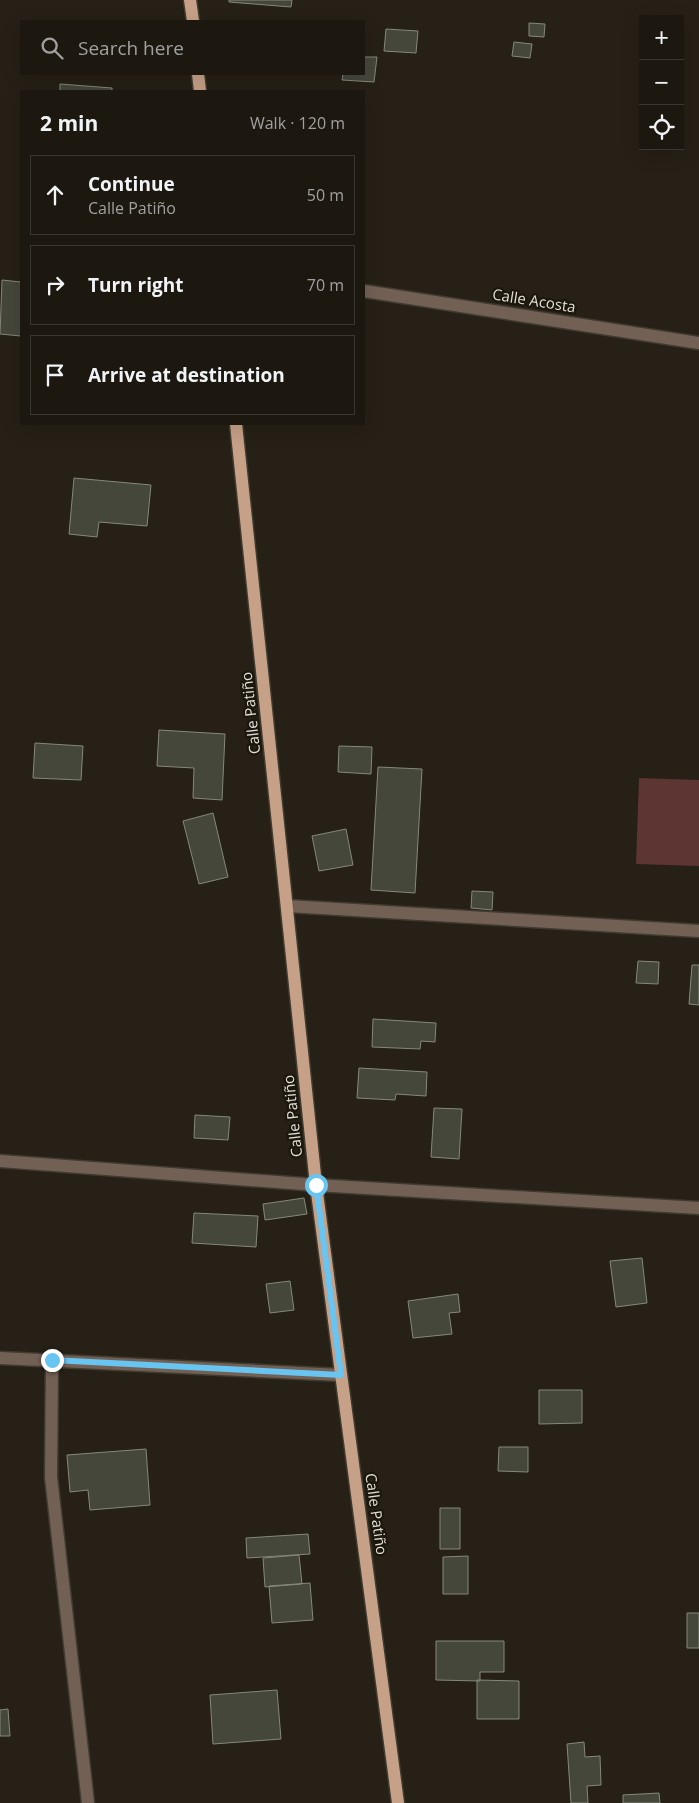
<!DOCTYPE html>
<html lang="en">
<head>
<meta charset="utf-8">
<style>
  :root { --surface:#1c1810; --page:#29251e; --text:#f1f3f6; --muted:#a0a09f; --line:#3a3730 }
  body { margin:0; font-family:"Open Sans",sans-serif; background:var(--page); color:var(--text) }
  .controls { position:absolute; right:15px; top:15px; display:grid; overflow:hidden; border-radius:0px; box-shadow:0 5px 20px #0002 }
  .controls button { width:45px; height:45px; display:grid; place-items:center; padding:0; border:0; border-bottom:1px solid var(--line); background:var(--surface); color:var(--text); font:25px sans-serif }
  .stop { position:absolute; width:15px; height:15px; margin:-11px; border:4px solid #68c4f0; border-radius:50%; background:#fff }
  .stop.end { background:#68c4f0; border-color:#fff; box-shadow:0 1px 5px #0008 }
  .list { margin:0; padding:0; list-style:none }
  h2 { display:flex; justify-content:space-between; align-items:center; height:65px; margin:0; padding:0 20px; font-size:21px }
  h2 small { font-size:16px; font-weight:400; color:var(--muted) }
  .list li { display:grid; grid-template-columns:32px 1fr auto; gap:15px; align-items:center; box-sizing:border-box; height:80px; margin:0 10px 10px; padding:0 10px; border:1px solid var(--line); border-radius:0px }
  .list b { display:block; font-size:19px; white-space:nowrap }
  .list p { margin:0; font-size:16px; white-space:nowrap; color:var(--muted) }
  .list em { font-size:16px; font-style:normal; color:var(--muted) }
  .icon { flex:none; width:28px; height:28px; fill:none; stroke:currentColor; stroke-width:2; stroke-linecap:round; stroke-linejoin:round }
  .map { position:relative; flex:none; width:699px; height:1803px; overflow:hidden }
  .search { position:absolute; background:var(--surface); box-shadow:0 5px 20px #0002; left:20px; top:20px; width:345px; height:55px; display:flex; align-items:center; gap:12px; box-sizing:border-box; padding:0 18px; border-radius:0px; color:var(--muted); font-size:19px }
  .panel { position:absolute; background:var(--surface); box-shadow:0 5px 20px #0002; left:20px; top:90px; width:345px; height:335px; border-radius:0px }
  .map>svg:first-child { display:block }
</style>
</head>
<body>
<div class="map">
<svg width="699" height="1803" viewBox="0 0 699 1803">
  <rect width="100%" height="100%" fill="#262016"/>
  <path fill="#5d3532" d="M639 778 699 780V866L636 864Z"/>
  <path fill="#45473b" stroke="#86887b" d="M229 0H292L291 7 229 2Z
    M529 23 545 24 544 37 529 36Z
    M386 29 418 31 416 53 384 51Z
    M514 42 532 44 530 58 512 56Z
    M364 57H377L374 82 342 80 343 74H364Z
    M60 84 112 88V91H60Z
    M2 280 21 282V336L0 334Z
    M74 478 151 485 147 526 99 522 97 537 69 534Z
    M159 730 225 734 222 800 193 798 194 768 157 766Z
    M35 743 83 746 81 780 33 778Z
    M339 746 372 747 371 774 338 772Z
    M378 767 422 769 415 893 371 890Z
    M213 813 228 877 199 884 183 821Z
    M346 829 353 865 319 871 312 836Z
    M472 891 493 892 492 910 471 908Z
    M638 961 659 962 658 984 636 983Z
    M692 965H699V1005L689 1004Z
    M373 1019 436 1023 435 1042 421 1041 420 1049 372 1047Z
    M359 1068 427 1072 426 1096 396 1094 395 1100 357 1098Z
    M434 1108 462 1109 459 1159 431 1157Z
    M195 1115 230 1117 228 1140 194 1138Z
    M304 1198 307 1214 265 1220 263 1204Z
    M194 1213 258 1216 256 1247 192 1243Z
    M642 1258 647 1303 616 1307 610 1261Z
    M290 1281 294 1310 270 1313 266 1284Z
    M458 1294 460 1312 449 1313 452 1334 413 1338 408 1301Z
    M539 1390H582V1423L539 1424Z
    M499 1447H528V1472L498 1471Z
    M146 1449 150 1505 90 1510 88 1490 70 1492 67 1455Z
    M440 1508H460V1549H440Z
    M308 1534 310 1554 247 1558 246 1538Z
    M299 1555 302 1584 265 1587 263 1558Z
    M468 1556V1594H443V1557Z
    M310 1583 313 1620 272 1623 269 1586Z
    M687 1613H699V1648H687Z
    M436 1641H504V1672H480V1681L436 1680Z
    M477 1680 519 1681V1719H477Z
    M277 1690 281 1739 213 1744 210 1695Z
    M8 1709 10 1736H0V1710Z
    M584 1742 585 1757 600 1756 601 1785 587 1786 588 1803H571L567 1744Z
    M659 1793 660 1803H623V1795Z"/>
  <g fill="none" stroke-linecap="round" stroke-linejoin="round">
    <g stroke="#403b31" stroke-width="15">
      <path id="street" d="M364 291 699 343
        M288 906 699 931
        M0 1161 316 1185 699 1208
        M0 1358 341 1375
        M52 1360 51 1477 88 1803"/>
    </g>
    <g stroke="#403b31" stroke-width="15">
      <path id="primary" d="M190 0 193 21
        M198 74 200 91
        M236 424 316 1185 398 1803"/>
    </g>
    <use href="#street" stroke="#736055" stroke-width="12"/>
    <use href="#primary" stroke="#c6a087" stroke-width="12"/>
  </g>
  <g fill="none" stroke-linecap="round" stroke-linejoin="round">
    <path stroke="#68c4f0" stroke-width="6" d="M52 1360 341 1375 316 1185"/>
  </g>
  <g text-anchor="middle" stroke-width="4.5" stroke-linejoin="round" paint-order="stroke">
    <g font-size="15" fill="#e3dfd8" stroke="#1c170d">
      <text transform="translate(534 301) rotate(9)" y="5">Calle Acosta</text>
      <text transform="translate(251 713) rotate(-96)" y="5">Calle Patiño</text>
      <text transform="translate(293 1116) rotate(-96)" y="5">Calle Patiño</text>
      <text transform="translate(376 1514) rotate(82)" y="5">Calle Patiño</text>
    </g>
  </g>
</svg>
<div class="controls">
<button>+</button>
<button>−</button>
<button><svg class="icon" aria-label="locate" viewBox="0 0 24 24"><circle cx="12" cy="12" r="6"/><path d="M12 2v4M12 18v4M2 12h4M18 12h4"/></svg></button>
</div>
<div class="stop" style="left:316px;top:1185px"></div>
<div class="stop end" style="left:52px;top:1360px"></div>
<div class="search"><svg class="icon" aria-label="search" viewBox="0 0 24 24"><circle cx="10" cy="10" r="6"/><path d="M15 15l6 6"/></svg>Search here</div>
<section class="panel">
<h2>2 min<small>Walk · 120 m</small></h2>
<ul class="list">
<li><svg class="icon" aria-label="ahead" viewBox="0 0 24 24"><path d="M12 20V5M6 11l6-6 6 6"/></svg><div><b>Continue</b><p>Calle Patiño</p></div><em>50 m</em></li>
<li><svg class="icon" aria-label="right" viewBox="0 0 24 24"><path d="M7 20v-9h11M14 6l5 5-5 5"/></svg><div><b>Turn right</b></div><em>70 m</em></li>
<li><svg class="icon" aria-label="arrive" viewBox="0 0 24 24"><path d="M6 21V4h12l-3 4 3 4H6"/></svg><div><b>Arrive at destination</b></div></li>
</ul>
</section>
</div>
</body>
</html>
